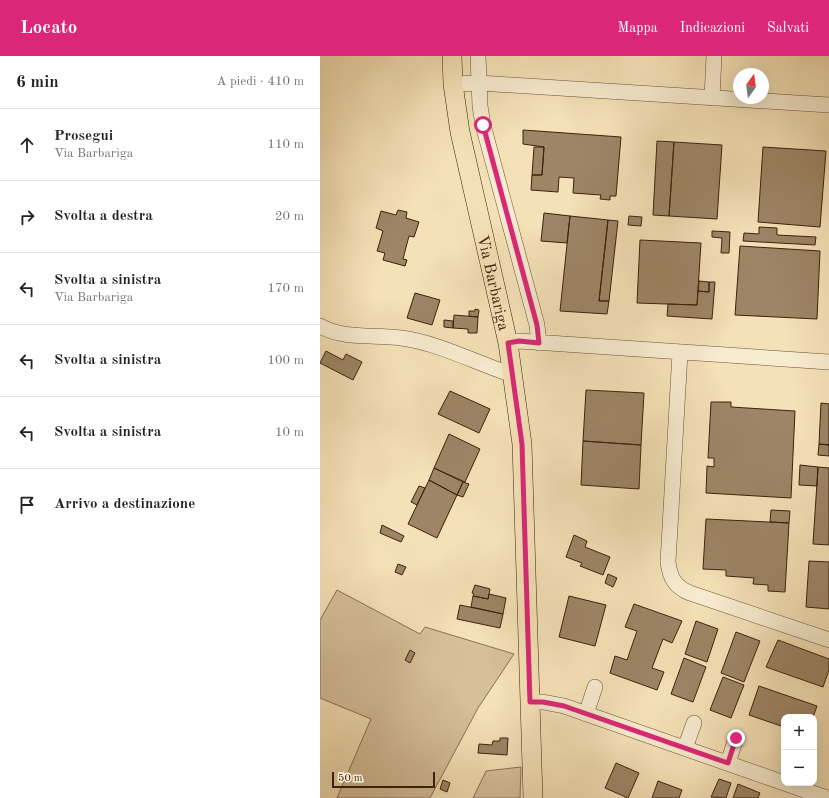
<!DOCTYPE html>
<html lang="it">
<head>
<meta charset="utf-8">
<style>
  :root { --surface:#fff; --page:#f6f6f6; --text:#222; --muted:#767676; --line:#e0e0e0; --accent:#db2777 }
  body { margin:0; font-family:"Old Standard TT",serif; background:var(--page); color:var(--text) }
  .controls { position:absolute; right:12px; bottom:12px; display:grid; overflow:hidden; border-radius:8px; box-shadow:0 4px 16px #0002 }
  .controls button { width:36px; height:36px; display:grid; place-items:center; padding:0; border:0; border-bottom:1px solid var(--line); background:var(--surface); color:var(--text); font:20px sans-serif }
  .compass { position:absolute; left:413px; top:12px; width:36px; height:36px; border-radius:50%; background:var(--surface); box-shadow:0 4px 16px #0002; rotate:14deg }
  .scale { position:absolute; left:12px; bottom:10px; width:103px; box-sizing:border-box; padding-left:4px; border:2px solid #3d210e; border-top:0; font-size:11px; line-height:14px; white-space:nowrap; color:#3d210e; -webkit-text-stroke:3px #f8ecd0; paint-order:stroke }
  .stop { position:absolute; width:12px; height:12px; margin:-9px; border:3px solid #db2777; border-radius:50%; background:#fff }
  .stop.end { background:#db2777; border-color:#fff; box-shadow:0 1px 4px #0008 }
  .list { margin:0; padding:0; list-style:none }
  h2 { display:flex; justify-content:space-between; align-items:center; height:52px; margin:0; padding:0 16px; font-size:17px }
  h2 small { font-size:13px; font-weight:400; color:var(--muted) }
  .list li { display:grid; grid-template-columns:26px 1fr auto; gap:12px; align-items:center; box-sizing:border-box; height:72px; padding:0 16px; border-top:1px solid var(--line) }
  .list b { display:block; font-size:15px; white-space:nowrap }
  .list p { margin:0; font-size:13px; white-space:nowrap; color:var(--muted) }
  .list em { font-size:13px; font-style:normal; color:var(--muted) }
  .icon { flex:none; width:22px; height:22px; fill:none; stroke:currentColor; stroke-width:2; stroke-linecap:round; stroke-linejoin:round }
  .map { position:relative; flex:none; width:509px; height:742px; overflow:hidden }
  header { display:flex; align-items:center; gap:24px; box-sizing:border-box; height:56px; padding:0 20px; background:var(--accent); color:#fff }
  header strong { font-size:19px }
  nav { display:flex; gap:22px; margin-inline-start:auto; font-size:14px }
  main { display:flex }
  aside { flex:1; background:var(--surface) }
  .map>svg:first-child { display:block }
</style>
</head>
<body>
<header>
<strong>Locato</strong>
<nav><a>Mappa</a><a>Indicazioni</a><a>Salvati</a></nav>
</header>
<main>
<aside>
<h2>6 min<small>A piedi · 410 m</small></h2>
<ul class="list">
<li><svg class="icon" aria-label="ahead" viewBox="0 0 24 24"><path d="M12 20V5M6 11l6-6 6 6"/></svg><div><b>Prosegui</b><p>Via Barbariga</p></div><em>110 m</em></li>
<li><svg class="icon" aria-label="right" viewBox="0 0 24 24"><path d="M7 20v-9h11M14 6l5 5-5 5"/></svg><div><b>Svolta a destra</b></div><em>20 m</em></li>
<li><svg class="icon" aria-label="left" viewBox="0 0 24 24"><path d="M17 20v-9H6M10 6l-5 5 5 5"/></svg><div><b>Svolta a sinistra</b><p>Via Barbariga</p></div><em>170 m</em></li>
<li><svg class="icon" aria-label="left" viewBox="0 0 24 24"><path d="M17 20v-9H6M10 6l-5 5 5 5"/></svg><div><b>Svolta a sinistra</b></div><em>100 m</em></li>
<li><svg class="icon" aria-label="left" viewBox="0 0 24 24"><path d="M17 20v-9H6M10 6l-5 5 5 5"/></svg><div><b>Svolta a sinistra</b></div><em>10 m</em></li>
<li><svg class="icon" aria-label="arrive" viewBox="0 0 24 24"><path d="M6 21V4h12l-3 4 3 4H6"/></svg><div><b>Arrivo a destinazione</b></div></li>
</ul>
</aside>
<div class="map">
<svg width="509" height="742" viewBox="0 0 509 742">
  <rect width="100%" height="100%" fill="#f5e1b7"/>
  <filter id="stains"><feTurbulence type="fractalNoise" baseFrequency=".005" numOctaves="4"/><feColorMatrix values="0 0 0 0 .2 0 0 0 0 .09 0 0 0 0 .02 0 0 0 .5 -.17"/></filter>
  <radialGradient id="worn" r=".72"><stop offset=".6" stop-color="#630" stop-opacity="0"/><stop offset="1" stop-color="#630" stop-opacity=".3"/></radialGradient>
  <path fill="#d6c09a" stroke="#8a7054" d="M17 534 100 578 105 571 194 598 158 652 110 742H17L51 663 0 642V564Z
    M201 711 200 742H153L166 715Z"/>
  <path fill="#9d8566" stroke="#3d210e" d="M203 74 301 81 296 140H290V144L280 143 281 139 253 137 254 122 239 121 238 136 211 134 212 119H222L224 91 203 88Z
    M337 85 354 86 349 160 333 159Z
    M354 86 402 89 397 163 349 160Z
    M214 91H224L222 119H212Z
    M443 91 506 95 500 171 438 166Z
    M78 154 87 156 86 162 99 166 94 181 89 180 83 203 87 204 85 210 63 204 65 197 57 195 63 175 56 172 61 155 76 159Z
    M224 157 250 160 247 187 221 185Z
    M250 160 288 164 279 245H289L287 258 240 255Z
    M309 160 322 161 321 170 308 169Z
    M288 164 298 165 289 245H279Z
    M439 171 457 172V179L496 181 495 189 423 185 424 177 439 178Z
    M392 175 410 176 409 197H401L402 182 392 181Z
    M320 184 381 187 377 249 317 247Z
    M420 190 500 195 497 263 415 259Z
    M379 225 389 226V236L378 235Z
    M389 226H395L392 263 347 260 348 248 377 249 378 235 389 236Z
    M95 237 120 244 112 269 87 262Z
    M155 253 159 254 158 261 149 260V255H155Z
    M134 259 158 261 157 277H148V273L133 272Z
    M124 264 133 265V272L124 271Z
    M6 295 23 304 26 298 42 306 33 324 0 307Z
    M266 334 324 337 321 389 263 385Z
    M130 335 170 353 159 377 118 358Z
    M391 346H411V351L475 355 471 442 386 437 387 410 394 411V402H388Z
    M501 347 509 348V389L499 388Z
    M129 378 160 393 145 426 114 412Z
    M263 385 321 389 319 433 261 429Z
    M499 388 509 389V400L498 399Z
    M480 409 498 411 497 430 479 429Z
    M498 411 509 412V489L493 488Z
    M114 412 143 426 137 439 109 424Z
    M109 424 137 439 117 482 88 468Z
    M143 426 149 428 143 441 137 439Z
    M99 430 105 432 97 449 91 446Z
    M451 454 470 455 469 467 450 466Z
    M386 463 469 467 465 536 448 535V529L433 528 434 522 406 520V514L383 513Z
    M62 469 84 480 81 486 60 477Z
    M254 479 267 485 265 491 290 501 283 519 260 510 262 507 246 501Z
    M489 505 509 506V553L486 551Z
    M78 508 86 511 82 519 75 516Z
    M288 518 297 522 293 531 285 527Z
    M155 529 170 533 168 543 153 540 154 538 152 537Z
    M169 538 186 542 183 558 151 551 153 540 168 543Z
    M249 540 286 549 275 590 239 581Z
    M314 548 362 565 352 587 343 583 332 612 344 616 337 634 290 617 295 600 307 604 317 575 305 571Z
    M140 549 183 558 180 572 137 563Z
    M376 565 398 573 387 606 365 598Z
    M416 576 440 585 424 626 401 617Z
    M458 584 509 603V614L503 631 446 611Z
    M90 594 95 597 90 607 85 604Z
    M364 602 386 611 373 646 351 638Z
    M403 621 424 629 411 662 390 654Z
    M439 630 497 650 493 661H464V671L429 659Z
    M180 682H188L187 699 158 697 159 688 172 689 173 685H180Z
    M296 707 319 717 308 742 285 732Z
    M399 723 411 727 406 742 391 741Z
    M123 724 130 727 127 736 120 733Z
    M338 725 362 734 359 742H332Z
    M418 728 440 737 438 742H413Z"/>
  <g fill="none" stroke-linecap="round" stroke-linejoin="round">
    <g stroke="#6b5138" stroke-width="16">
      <path id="minor" d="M158 0 160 50 163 69 217 269 219 287
        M133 28 160 27 509 49
        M392 42 394 0
        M0 270C24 284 55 278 81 282 115 286 155 306 187 317L193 316
        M188 287 199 285 509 306
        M360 297 348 506C350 522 355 531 370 537L509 584
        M210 646H223L244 650 464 727
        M266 658 275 631
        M365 692 374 667
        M408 707 416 682
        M464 727 507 742"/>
    </g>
    <g stroke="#3d210e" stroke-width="20">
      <g id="major">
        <path id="s1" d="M132 0 133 28 140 76 188 287 202 388 213 742"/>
      </g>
    </g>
    <use href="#minor" stroke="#f8ecd0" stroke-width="15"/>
    <use href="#major" stroke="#f5e1b7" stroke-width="19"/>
  </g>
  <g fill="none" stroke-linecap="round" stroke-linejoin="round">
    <path stroke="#db2777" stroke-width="5" d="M163 69 217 269 219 287 199 285 188 287 202 388 210 646H223L244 650 408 707 416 682"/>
  </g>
  <g text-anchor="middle" stroke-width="3.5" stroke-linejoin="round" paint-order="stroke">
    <g font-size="16" fill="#3d210e" stroke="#f8ecd0">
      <text dy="6" stroke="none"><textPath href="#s1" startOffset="231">Via Barbariga</textPath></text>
    </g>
  </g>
  <rect width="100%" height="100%" filter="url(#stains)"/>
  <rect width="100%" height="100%" fill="url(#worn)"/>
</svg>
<div class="controls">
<button>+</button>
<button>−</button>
</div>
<svg class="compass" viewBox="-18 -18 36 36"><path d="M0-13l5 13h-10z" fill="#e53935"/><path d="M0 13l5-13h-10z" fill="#767676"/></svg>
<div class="scale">50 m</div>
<div class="stop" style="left:163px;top:69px"></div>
<div class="stop end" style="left:416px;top:682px"></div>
</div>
</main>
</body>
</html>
